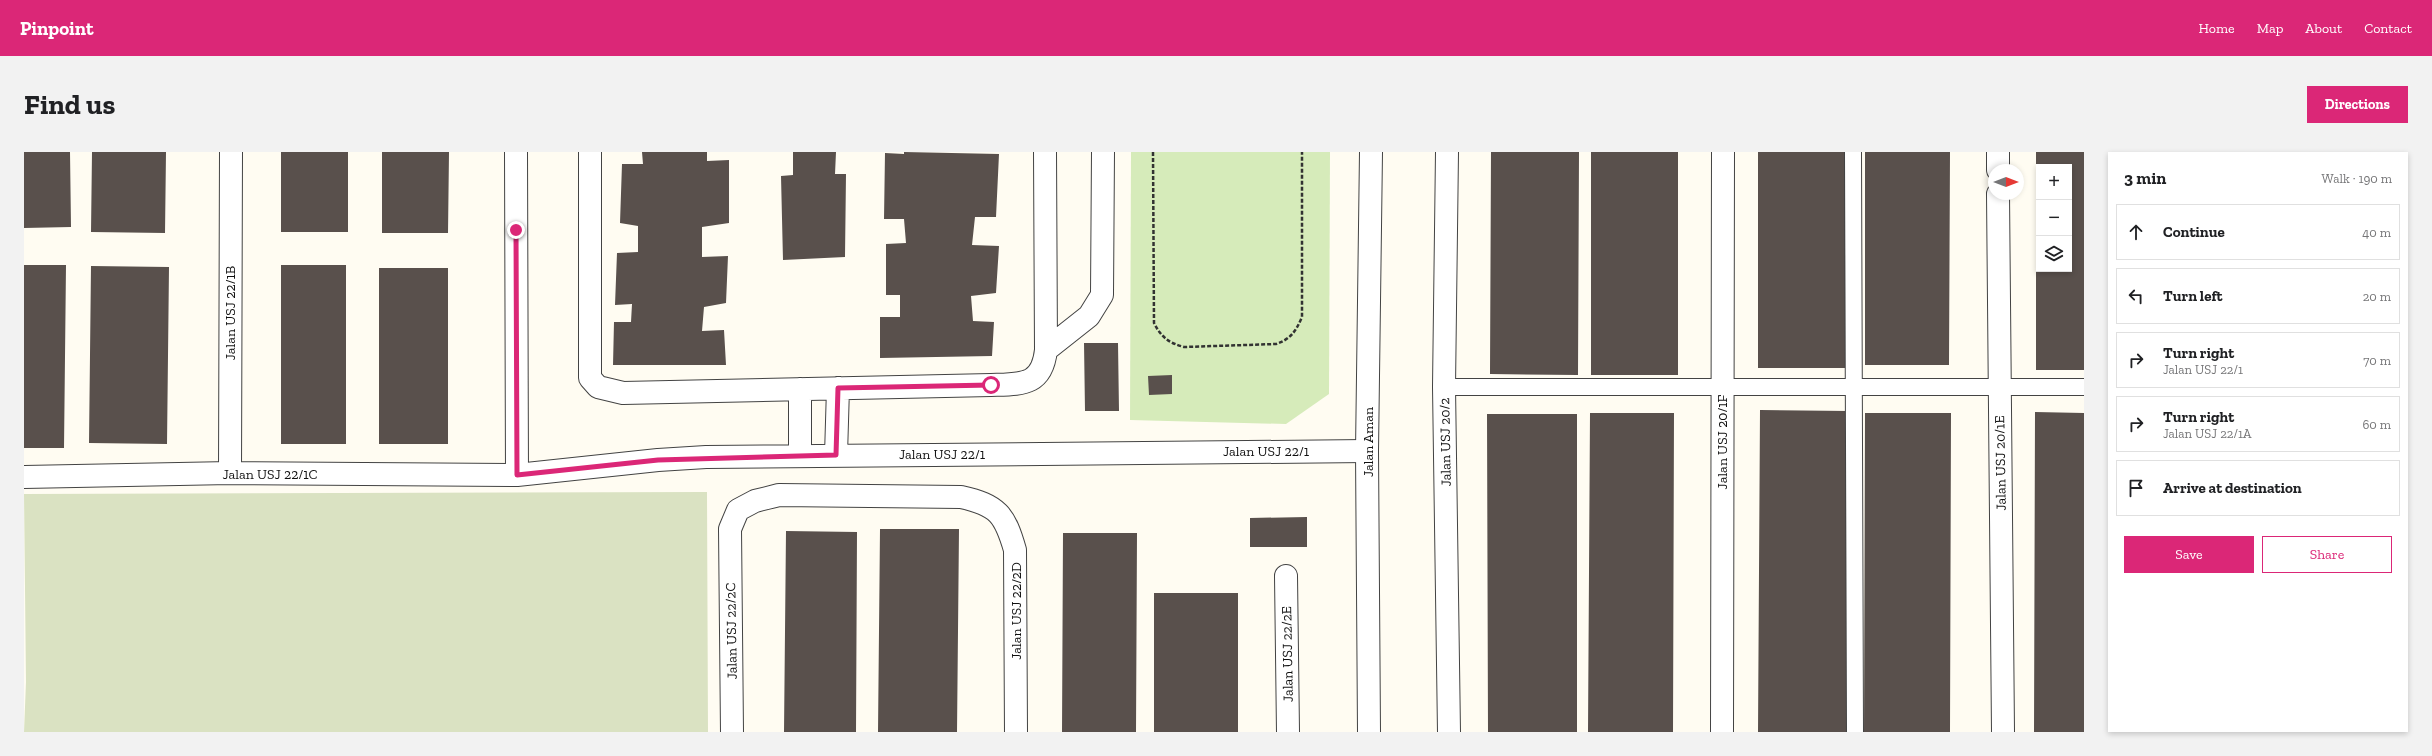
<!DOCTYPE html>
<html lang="en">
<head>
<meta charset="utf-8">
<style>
  :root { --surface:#fff; --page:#f2f2f2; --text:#202124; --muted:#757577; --line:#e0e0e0; --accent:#db2777 }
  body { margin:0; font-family:"Zilla Slab",serif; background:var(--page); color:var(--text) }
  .controls { position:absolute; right:12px; top:12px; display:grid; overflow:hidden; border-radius:0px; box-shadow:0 2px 6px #0003 }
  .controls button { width:36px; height:36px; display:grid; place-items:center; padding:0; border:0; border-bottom:1px solid var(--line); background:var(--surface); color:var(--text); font:20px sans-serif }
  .compass { position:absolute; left:1964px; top:12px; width:36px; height:36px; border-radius:50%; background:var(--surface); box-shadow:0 2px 6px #0003; rotate:90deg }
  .stop { position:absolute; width:12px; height:12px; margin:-9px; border:3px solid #db2777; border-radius:50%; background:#fff }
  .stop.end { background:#db2777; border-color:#fff; box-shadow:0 1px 4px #0008 }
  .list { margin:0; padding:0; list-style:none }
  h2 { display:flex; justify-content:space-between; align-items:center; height:52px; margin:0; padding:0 16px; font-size:17px }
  h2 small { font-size:13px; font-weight:400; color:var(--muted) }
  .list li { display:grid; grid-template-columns:26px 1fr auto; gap:12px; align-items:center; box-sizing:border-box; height:56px; margin:0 8px 8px; padding:0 8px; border:1px solid var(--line); border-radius:0px }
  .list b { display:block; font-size:15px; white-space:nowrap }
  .list p { margin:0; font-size:13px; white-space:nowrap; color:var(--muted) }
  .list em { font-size:13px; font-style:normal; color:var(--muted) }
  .actions { display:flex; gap:8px; padding:12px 16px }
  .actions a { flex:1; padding:9px 0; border:1px solid var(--accent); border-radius:0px; text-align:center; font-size:14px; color:var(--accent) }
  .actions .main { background:var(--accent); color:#fff }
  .icon { flex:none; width:22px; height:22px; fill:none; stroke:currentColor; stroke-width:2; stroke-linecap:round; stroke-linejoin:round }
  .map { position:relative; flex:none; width:2060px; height:580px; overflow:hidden; border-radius:0px }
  header { display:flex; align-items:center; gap:24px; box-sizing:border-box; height:56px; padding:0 20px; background:var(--accent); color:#fff }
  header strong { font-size:19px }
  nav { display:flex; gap:22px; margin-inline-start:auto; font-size:14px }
  .intro { display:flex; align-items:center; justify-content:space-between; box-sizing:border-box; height:96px; padding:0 24px }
  h1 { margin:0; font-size:28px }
  .button { padding:10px 18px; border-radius:0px; background:var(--accent); color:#fff; font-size:14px; font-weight:700 }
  main { display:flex; gap:24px; padding:0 24px }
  aside { flex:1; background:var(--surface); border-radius:0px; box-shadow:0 2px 6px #0003 }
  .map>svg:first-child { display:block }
</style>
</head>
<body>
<header>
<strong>Pinpoint</strong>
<nav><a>Home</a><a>Map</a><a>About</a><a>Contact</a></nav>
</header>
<div class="intro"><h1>Find us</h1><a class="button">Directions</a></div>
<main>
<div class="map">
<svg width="2060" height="580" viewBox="0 0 2060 580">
  <rect width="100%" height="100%" fill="#fffcf2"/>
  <path fill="#d6ebba" d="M1107 0H1306L1305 242 1262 272 1106 268Z"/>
  <path fill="#dae2c2" d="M683 340 684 580H0L2 530 0 342Z"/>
  <path fill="#59504c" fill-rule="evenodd" d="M0 0H46L47 75 0 76Z
    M68 0H142L141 81 67 80Z
    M257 0H324V80H257Z
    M358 0H425L424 81H358Z
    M618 0H683V9L705 8V71L678 75V105L704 104 702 151 680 155 678 179 700 178 702 213H589L590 170H607L608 152 591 153 593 101 614 100V74L596 71 598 12H619Z
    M769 0H812L811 22H822L821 105 759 108 757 24 769 23Z
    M880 0 975 2 972 65H951L948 93 975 94 972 141 947 144 949 169 970 170 968 204 856 206V165H876V143H862V92L882 91 880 67H860L861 1 880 2Z
    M1467 0H1555L1554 223 1466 222Z
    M1567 0H1654V223H1567Z
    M1734 0H1823L1822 216H1734Z
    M1841 0H1926L1925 213H1841Z
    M2012 0H2060V218H2012ZM2015 15H2045V117H2015Z
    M0 113H42L40 296H0Z
    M257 113H322V292H257Z
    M67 114 145 115 143 292 65 291Z
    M355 116H424V292H355Z
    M1060 191H1094L1095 259H1061Z
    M1148 223V242L1125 243 1124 224Z
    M1736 258 1824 259 1823 580H1734Z
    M2011 260 2060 261V580H2010Z
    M1566 261H1650L1649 580H1564Z
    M1841 261H1927L1926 580H1840Z
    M1463 262H1553V580H1464Z
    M1283 365V395H1226V366Z
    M856 377H935L933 580H854Z
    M762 379 833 380 832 580H760Z
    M1039 381H1113L1112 580H1038Z
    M1130 441H1214V580H1130Z"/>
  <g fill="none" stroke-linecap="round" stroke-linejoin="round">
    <g stroke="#434343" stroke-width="18">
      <path id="service" d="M1829 0 1831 580
        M1420 235H2060"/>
    </g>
    <g stroke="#434343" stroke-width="24">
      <path id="minor" d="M492 0 493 323
        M566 0V226L574 235 599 241 967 233C998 232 1018 234 1022 198L1065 164 1078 143 1079 0
        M1021 0 1022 198
        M1423 0 1420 235 1425 580
        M1974 0V18
        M1974 42 1979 580
        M776 237V303
        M812 303 814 236
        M206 321 207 0
        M0 325 206 321 493 323 634 308 682 305 1343 299
        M1262 424 1264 580
        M708 580 706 377 714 358 731 349 755 343 937 345C974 353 981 363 991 398L992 580
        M1698 580 1699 0"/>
    </g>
    <g stroke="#434343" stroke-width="24">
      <path id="tertiary" d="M1345 580 1343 299 1347 0"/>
    </g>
    <path stroke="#323232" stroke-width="2.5" stroke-dasharray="4 2" stroke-linecap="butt" d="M1129 0 1130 171C1137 185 1145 191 1160 195L1252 192C1267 187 1272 179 1278 165V0"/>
    <use href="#service" stroke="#fff" stroke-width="16"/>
    <use href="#minor" stroke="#fff" stroke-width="22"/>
    <use href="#tertiary" stroke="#fff" stroke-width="22"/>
  </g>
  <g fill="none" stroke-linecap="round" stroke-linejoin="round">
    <path stroke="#db2777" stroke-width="5" d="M492 78 493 323 634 308 812 303 814 236 967 233"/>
  </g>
  <g text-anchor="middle" stroke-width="4" stroke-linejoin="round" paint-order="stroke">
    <g font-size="14" fill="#101010" stroke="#fff">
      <text transform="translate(206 161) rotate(-90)" y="5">Jalan USJ 22/1B</text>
      <text transform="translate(1344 290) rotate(-90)" y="5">Jalan Aman</text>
      <text transform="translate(1421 290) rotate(-91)" y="5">Jalan USJ 20/2</text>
      <text transform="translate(1698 290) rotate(-90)" y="5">Jalan USJ 20/1F</text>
      <text x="1242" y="304">Jalan USJ 22/1</text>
      <text x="918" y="307">Jalan USJ 22/1</text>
      <text transform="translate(1976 311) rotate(-91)" y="5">Jalan USJ 20/1E</text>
      <text x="246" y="327">Jalan USJ 22/1C</text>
      <text transform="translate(992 459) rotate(-90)" y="5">Jalan USJ 22/2D</text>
      <text transform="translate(707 479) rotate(-91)" y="5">Jalan USJ 22/2C</text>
      <text transform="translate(1263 502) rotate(-91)" y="5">Jalan USJ 22/2E</text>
    </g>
  </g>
</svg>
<div class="controls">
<button>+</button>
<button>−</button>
<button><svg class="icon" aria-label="layers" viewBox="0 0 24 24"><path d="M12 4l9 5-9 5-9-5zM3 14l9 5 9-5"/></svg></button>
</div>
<svg class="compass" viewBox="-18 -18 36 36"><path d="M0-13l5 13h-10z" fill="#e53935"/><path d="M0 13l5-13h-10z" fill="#757577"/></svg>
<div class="stop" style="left:967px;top:233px"></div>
<div class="stop end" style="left:492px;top:78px"></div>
</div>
<aside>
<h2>3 min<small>Walk · 190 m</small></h2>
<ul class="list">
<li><svg class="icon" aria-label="ahead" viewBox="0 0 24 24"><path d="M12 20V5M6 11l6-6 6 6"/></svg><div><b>Continue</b></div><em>40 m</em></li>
<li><svg class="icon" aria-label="left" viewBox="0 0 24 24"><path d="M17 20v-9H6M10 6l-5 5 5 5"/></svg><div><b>Turn left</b></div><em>20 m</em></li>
<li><svg class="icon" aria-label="right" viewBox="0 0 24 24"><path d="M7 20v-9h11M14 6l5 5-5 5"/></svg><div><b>Turn right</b><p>Jalan USJ 22/1</p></div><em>70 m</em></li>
<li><svg class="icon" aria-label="right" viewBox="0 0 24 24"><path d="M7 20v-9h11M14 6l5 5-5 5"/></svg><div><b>Turn right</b><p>Jalan USJ 22/1A</p></div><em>60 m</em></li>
<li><svg class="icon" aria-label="arrive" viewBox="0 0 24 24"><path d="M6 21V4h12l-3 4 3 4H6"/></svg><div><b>Arrive at destination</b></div></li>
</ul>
<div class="actions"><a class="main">Save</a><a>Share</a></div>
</aside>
</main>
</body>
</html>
